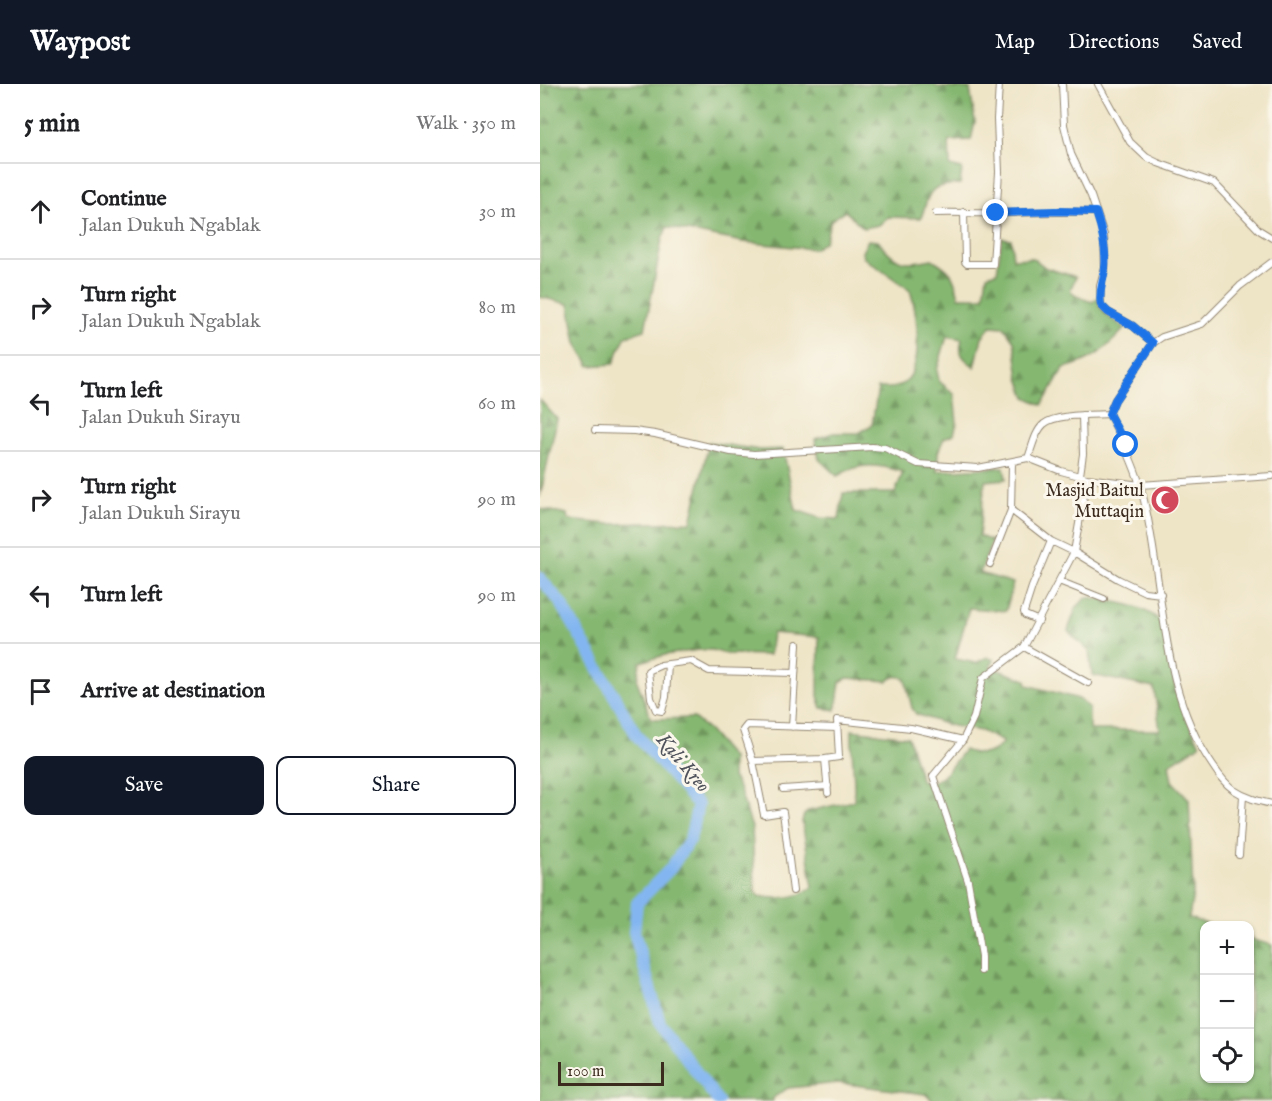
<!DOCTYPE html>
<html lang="en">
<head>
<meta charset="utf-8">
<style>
  :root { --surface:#fff; --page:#f6f6f6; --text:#202124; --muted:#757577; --line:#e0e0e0; --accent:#111827 }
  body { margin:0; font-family:"IM FELL English",serif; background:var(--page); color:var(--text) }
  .controls { position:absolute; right:18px; bottom:18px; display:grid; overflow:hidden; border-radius:12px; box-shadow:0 2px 4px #0004 }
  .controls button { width:54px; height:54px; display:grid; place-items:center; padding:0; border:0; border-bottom:2px solid var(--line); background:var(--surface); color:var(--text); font:30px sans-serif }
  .scale { position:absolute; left:18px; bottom:15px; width:106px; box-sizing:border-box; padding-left:6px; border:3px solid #3b2a1e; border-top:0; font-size:16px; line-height:21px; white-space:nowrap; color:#3b2a1e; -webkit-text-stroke:4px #fbf7ec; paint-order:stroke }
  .stop { position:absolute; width:18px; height:18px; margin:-14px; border:4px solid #1a73e8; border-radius:50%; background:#fff }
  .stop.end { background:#1a73e8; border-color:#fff; box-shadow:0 2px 6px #0008 }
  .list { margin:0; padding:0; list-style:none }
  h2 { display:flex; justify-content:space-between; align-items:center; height:78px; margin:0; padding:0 24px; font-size:26px }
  h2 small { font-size:20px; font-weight:400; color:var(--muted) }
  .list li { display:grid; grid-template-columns:39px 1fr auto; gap:18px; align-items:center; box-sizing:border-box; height:96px; padding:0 24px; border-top:2px solid var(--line) }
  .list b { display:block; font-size:22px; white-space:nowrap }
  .list p { margin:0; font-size:20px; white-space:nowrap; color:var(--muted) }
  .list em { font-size:20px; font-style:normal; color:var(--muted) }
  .actions { display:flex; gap:12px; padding:18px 24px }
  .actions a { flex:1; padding:14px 0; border:2px solid var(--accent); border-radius:12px; text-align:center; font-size:21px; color:var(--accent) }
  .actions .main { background:var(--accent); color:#fff }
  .icon { flex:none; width:33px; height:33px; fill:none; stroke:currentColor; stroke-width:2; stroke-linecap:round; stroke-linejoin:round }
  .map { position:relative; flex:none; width:732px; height:1017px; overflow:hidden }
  header { display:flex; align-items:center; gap:36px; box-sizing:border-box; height:84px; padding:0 30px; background:var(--accent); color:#fff }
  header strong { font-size:28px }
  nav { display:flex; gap:33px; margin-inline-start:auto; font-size:21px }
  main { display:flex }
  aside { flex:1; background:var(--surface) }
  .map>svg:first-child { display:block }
</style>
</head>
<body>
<header>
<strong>Waypost</strong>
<nav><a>Map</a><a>Directions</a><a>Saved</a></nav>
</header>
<main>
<aside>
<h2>5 min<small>Walk · 350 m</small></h2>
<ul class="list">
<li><svg class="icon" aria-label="ahead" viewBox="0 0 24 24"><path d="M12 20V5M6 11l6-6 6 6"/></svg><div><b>Continue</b><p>Jalan Dukuh Ngablak</p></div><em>30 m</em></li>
<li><svg class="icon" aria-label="right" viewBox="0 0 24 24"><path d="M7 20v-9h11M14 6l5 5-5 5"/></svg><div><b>Turn right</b><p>Jalan Dukuh Ngablak</p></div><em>80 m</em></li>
<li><svg class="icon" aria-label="left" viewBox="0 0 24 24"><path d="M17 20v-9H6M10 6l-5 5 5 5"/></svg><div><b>Turn left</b><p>Jalan Dukuh Sirayu</p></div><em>60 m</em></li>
<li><svg class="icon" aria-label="right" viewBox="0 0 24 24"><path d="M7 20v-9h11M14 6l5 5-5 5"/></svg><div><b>Turn right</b><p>Jalan Dukuh Sirayu</p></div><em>90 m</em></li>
<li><svg class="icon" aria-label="left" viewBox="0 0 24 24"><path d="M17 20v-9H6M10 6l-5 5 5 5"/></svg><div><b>Turn left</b></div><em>90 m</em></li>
<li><svg class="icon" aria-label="arrive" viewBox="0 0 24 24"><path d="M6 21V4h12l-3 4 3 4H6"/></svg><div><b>Arrive at destination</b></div></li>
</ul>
<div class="actions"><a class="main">Save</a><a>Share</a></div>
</aside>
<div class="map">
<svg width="732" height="1017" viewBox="0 0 732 1017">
  <defs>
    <pattern id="forest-firs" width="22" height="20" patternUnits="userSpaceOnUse" patternTransform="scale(1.5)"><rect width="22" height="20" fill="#85b771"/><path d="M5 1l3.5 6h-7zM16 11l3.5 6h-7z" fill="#6e955c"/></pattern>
  </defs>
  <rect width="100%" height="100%" fill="#fbf7ec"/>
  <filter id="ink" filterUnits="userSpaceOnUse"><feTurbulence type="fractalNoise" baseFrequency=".0167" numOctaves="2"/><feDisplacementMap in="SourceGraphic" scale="12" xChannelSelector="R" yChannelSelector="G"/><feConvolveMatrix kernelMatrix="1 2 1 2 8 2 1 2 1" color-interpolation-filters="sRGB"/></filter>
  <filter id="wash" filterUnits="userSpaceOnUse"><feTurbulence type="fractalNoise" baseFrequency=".008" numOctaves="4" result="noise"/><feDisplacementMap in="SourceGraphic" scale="24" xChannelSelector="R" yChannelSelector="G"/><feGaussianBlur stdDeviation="1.35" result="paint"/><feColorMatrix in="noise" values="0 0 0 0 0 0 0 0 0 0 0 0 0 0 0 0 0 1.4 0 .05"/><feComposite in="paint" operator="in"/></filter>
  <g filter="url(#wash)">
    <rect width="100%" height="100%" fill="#eee4c6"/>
    <path fill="url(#forest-firs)" stroke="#607048" stroke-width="1.5" fill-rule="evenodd" d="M0 0H395L397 3 430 5 435 38 431 56 409 57 410 82 422 85 420 100C388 102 391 105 381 134L348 133 339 141 324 144 305 127 291 136 285 157 274 165 203 158 127 143 122 155 105 246 86 252 79 266 74 280 50 282 36 259 29 220 0 213Z
      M462 154 471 155 473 175 493 174 506 184 536 193 530 206 536 212 552 218 558 214C558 229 574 236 585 244 565 266 553 277 524 284L502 321 486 313 479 294 474 257 464 243 451 242 442 253 435 283C422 274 418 270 422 255L407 252 397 286 399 297 414 310 417 339 414 350 404 354 398 368 397 387 464 383 466 395 445 397 439 452 452 457 440 489 473 499 466 527 429 524 415 575 436 579 447 573 454 576 450 583 486 596 487 601 539 615 549 624V646H620L614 604 552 591 549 567 528 547 536 524 547 513C568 516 612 522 624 542 629 552 631 584 634 597 638 619 651 641 660 661L629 680 632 697 649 715 653 809 649 834 670 841 664 842V994H710V855L732 861V1017H393L385 1010 299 999 248 1004 233 1014V1017H0V425L27 430 28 436 68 440 151 438 169 358 220 366 243 365 256 426 280 434 299 435 303 409H355L363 388C338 380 320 378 297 392L279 375 275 355 293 349H319L332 341 338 304C344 304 356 305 361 301 386 287 377 228 370 206L324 174 322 168 328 156 338 157C357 180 363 181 392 175 412 187 414 191 419 213H444L447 191 457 188ZM232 549 279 553 278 612 282 624 296 626 300 598 307 594 348 597C354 592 358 591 365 595L372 624 376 630 408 641 441 647 463 658C452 672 440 672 424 666L403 693 390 699 381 696 368 653 312 646C311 670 315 693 314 717L269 727 264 731 262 737 273 803C259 814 237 816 219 812L215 807 212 744 199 704 192 693V674L169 647 154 634 111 635 97 597 100 578 125 571 158 566H172L186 570 229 571Z
      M0 316 17 335 0 413Z"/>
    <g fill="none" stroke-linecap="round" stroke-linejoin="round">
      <path stroke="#83b6f0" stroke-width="12" d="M0 494 21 519 97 652 158 721 150 755 131 784 97 819 94 848 120 939 178 1017"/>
    </g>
  </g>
  <g filter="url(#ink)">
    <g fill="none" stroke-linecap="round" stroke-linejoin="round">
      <g stroke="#948772" stroke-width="8">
        <path id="minor" d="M522 0 524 41 531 70 551 112 564 151 565 184 560 202 561 221 568 228 593 242 613 259
          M558 0 590 58 606 73 618 79 674 99 719 146 732 154
          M424 128 425 178 427 180H453L459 88 457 35 459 0
          M396 129C417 128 437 130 458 129 491 129 523 127 556 128
          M569 330C581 353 592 375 600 401 626 493 616 601 673 682 679 691 685 700 694 706 706 714 718 717 732 720
          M569 330 575 316 613 259 622 253 662 240 700 202 732 178
          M55 346 94 347 115 350 191 368 214 370 332 363 345 364 378 380 438 384 488 374 521 387 547 394 600 401 732 392
          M488 374C492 364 495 347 504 340 515 330 554 331 569 330
          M540 391 543 370 542 331
          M547 394 534 468 484 563 548 599
          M471 426 511 457 534 468 578 495 605 508 621 510
          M450 480 471 426 472 378
          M519 497 564 515
          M499 537 485 531 484 528 492 503 511 457
          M128 580 126 613 122 627 116 626 111 614 108 587 121 581 151 577 169 587 255 589
          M252 643 257 560
          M213 677 285 675
          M243 705 288 702
          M288 709 285 675 299 673 297 636 371 644 423 656
          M699 771 703 712
          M253 807 243 728 224 731 213 677 203 646 207 641 297 644
          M441 887V872L428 797 393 692 423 656 434 633 443 594 484 563"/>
      </g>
      <use href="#minor" stroke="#fff" stroke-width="6"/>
    </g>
  </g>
  <g fill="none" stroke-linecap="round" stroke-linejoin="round" filter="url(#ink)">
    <path stroke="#1a73e8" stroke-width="8" d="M456 129 516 127 556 128C562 146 567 165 565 184 564 197 558 207 561 221L568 228 593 242 613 259 575 316 569 330 586 361"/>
  </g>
  <defs>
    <g id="mosque-disc" transform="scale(1.5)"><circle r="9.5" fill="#d1495b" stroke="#fbf7ec"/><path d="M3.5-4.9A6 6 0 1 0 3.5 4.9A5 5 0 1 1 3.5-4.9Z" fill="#fff"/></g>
  </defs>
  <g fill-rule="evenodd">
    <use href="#mosque-disc" x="625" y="416"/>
  </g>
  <g text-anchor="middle" stroke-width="6" stroke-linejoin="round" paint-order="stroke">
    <g font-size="18" fill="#3b2a1e" stroke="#fbf7ec" text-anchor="end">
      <text x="604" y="412">Masjid Baitul<tspan x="604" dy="21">Muttaqin</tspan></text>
    </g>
    <g font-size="20" font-style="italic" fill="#51545d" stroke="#fbf7ec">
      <text transform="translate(144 678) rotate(50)" y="7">Kali Kreo</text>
    </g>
  </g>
</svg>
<div class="controls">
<button>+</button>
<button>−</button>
<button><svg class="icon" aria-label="locate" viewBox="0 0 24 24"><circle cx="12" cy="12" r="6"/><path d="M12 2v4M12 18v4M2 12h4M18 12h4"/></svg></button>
</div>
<div class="scale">100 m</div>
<div class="stop" style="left:586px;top:361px"></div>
<div class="stop end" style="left:456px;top:129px"></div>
</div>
</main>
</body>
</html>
